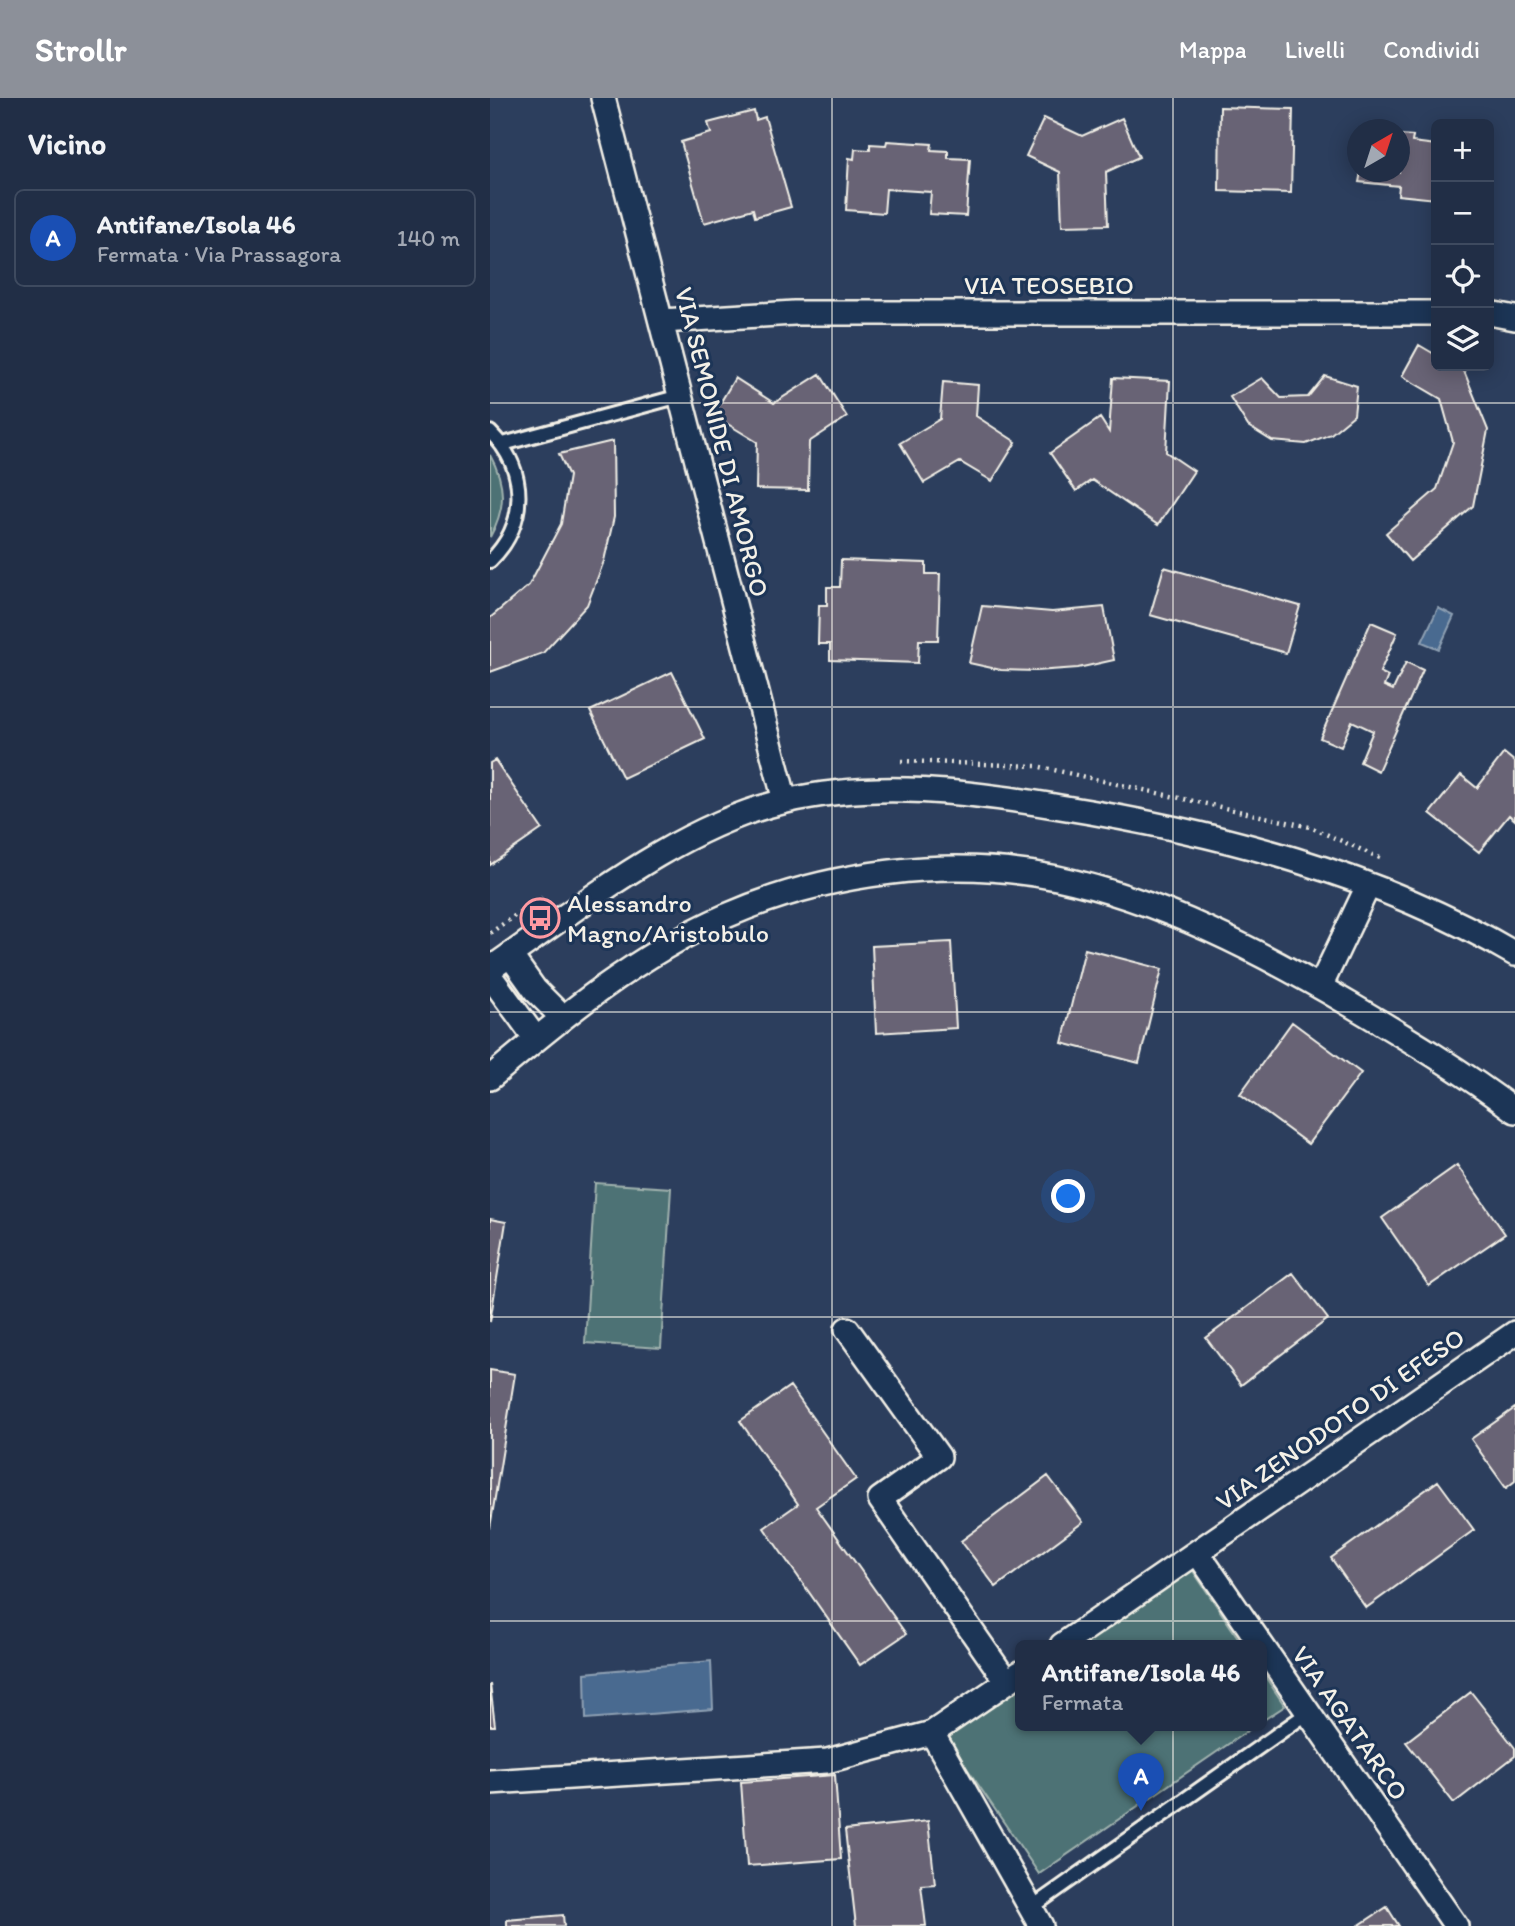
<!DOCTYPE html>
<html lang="it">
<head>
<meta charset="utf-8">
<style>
  :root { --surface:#212e46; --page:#29364d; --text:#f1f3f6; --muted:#a2a8b3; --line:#3e4a5f; --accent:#8c9099 }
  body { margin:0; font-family:Itim,sans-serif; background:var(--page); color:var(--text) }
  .controls { position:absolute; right:21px; top:21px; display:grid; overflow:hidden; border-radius:10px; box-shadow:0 4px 18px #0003 }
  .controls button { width:63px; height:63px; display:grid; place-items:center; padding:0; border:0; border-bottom:2px solid var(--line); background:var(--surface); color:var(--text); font:35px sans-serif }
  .compass { position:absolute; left:857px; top:21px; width:63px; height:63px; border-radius:50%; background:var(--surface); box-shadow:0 4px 18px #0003; rotate:39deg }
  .you { position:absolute; left:579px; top:1099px; width:24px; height:24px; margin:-18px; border:5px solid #fff; border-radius:50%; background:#1a73e8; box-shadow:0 0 0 10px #1a73e833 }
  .badge { display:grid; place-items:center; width:46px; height:46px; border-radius:50%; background:var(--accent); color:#fff; font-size:23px; font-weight:700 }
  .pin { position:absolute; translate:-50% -58px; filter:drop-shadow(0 2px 4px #0008) }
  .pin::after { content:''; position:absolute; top:37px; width:24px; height:21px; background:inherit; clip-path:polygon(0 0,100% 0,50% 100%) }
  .popup { position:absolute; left:525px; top:1542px; width:252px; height:91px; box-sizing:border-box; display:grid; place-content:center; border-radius:10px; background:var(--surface); filter:drop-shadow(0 2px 5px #0005); font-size:23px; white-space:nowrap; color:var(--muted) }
  .popup b { font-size:26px; color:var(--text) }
  .popup::after { content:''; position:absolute; left:50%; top:100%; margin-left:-14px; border:14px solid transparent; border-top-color:var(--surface) }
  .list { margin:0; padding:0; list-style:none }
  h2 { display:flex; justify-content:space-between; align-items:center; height:91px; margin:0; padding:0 28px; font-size:30px }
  h2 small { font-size:23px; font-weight:400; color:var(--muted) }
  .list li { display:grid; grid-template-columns:46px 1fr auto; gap:21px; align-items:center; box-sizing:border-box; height:98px; margin:0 14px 14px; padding:0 14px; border:2px solid var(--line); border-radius:10px }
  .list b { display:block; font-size:26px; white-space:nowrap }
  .list p { margin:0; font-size:23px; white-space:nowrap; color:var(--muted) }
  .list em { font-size:23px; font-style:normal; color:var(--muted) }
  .icon { flex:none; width:38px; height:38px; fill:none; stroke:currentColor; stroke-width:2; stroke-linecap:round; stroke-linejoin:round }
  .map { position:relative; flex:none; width:1025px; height:1828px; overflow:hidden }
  header { display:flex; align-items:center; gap:42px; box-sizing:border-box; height:98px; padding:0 35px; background:var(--accent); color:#fff }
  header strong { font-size:33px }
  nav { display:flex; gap:38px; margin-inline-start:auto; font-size:24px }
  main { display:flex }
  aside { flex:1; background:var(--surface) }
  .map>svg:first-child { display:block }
</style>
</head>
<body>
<header>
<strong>Strollr</strong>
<nav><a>Mappa</a><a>Livelli</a><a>Condividi</a></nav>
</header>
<main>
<aside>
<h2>Vicino<small></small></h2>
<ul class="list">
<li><span class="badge" style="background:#1a4fb4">A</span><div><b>Antifane/Isola 46</b><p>Fermata · Via Prassagora</p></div><em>140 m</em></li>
</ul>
</aside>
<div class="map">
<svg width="1025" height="1828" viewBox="0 0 1025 1828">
  <rect width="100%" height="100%" fill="#2c3e5d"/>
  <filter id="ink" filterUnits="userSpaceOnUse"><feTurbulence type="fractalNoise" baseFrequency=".0143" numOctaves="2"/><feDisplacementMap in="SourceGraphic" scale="14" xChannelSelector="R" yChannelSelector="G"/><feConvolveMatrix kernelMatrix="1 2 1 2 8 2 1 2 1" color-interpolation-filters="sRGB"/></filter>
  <g filter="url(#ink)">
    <path fill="#4d7275" stroke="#a0b2ae" stroke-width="2" d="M0 357C16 386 16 410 0 439Z
      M105 1085 181 1090 171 1250 95 1245Z
      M701 1470 753 1547H589Z
      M772 1574 795 1608 772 1623Z
      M530 1587V1627H766L549 1776 455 1638Z"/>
    <path fill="#4a6a90" stroke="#8ea0b3" stroke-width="2" d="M948 510 964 518 949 551 932 544Z
      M221 1563 223 1611 96 1621 95 1575Z"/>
    <path fill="#686375" stroke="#f4f1e8" stroke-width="2" d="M730 9 803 11 801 95 729 93Z
      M264 13 266 22 275 19 301 109 265 119 263 111 214 125 191 44 221 35 218 25Z
      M554 20 592 38 632 20 649 59 616 74 618 127 572 128 570 74 536 58Z
      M909 37 923 38 922 44 946 47V101L908 97 909 88 869 84 871 74H909Z
      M397 43 442 46 441 52 458 53V60L480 61 476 118 439 116 441 94 396 91 394 115 356 112 359 60 364 61 365 51 380 52V46L396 47Z
      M929 247 946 257V268H965L974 273 998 332 983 408 920 463 896 435 947 391 963 344 951 301 912 278Z
      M330 276 357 319 319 344 318 392 266 391 267 344 223 317 245 280 284 305Z
      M835 278 867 288 864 317 841 336 816 346 782 343 758 328 740 299 772 280 791 300 818 299Z
      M623 280 680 283 676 354 704 373 668 427 602 382 586 393 560 355 610 320 619 334Z
      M453 284 488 287 486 318 526 344 502 383 470 364 434 385 410 345 450 321Z
      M123 343 124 419 114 463 97 507 53 555 0 574V520L39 487 71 426 79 378 69 356Z
      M351 462 436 465V476H450L448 542H429L428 565 340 562V546H328L329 507H337V489H350Z
      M674 469 810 508 796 555 660 517Z
      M492 508 562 514 614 509 624 562 588 570 546 573 511 572 479 565Z
      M881 524 907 535 890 574 898 578 894 588 903 592 916 564 933 572 888 673 870 664 883 633 862 623 851 649 830 640Z
      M182 574 215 641 133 680 100 613Z
      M1014 655 1025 664V722L1019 717 989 754 940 715 971 677 987 690Z
      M5 662 52 731 0 767V665Z
      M461 844 466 930 386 935 382 848Z
      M595 851 672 871 649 965 572 945Z
      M802 924 871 975 818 1046 750 996Z
      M967 1067 1015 1136 939 1188 892 1120Z
      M0 1121 16 1124 0 1224Z
      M803 1175 838 1221 751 1287 716 1240Z
      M0 1272 25 1276 0 1430Z
      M300 1288 366 1381 326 1409 416 1536 370 1567 274 1430 308 1406 250 1323Z
      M1025 1310V1383L1016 1390 981 1341Z
      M558 1378 593 1424 506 1489 471 1443Z
      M948 1383 984 1432 876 1510 841 1460Z
      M0 1586 5 1628H0Z
      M981 1594 1025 1650V1658L964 1705 916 1644Z
      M345 1677 351 1761 257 1768 251 1684Z
      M438 1723 445 1786 431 1787 436 1828H366L355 1732Z
      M897 1809 909 1828H868Z
      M73 1817 74 1828H17V1822Z"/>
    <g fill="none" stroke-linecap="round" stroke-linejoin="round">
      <g stroke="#f4f1e8" stroke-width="18">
        <path id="service" d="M0 334C38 371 38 426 0 463
          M13 346 190 298
          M541 1810 819 1614"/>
      </g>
      <g stroke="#f4f1e8" stroke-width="28">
        <path id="minor" d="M113 0 295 703
          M999 215 1025 220
          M172 223 304 215H946
          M20 857 45 892 72 919
          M0 871C89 810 189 727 296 703 385 682 481 694 570 709 726 734 887 775 1025 856
          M0 878 46 941
          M830 889 878 788
          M0 980C73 918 147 857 236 818 337 774 459 758 567 780 671 802 771 854 861 907 917 940 974 974 1025 1013
          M357 1231 449 1359 390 1401 517 1584
          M707 1454 966 1828
          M572 1547 1025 1235
          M442 1635 551 1828
          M0 1684 337 1663 442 1635 530 1575"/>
      </g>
      <path stroke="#f4f1e8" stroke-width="4.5" stroke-dasharray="2 5" stroke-linecap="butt" d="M411 663 546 668 820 729 890 760
        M0 835 52 799"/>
      <use href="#service" stroke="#1d3557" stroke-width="12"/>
      <use href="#minor" stroke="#1d3557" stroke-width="23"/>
    </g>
  </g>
  <path fill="none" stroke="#f4f1e8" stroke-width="2" stroke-opacity="0.55" d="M342 0V1828M683 0V1828M0 305H1025M0 609H1025M0 914H1025M0 1219H1025M0 1523H1025"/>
  <defs>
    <g id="bus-ring" transform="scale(2.0125)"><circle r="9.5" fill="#1d3557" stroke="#ff9aa2" stroke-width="1.5"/><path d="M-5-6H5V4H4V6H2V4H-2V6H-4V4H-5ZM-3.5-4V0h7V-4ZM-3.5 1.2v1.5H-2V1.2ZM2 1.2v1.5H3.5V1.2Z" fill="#ff9aa2"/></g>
  </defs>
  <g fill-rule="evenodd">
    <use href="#bus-ring" x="50" y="820"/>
  </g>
  <g text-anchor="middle" stroke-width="6" stroke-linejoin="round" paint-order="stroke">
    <g font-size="26" fill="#f4f1e8" stroke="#1d3557">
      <text x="559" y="196">VIA TEOSEBIO</text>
      <text transform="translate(232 344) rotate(76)" y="9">VIA SEMONIDE DI AMORGO</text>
      <text transform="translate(850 1321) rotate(-35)" y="9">VIA ZENODOTO DI EFESO</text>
      <text transform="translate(860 1625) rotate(55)" y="9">VIA AGATARCO</text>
    </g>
    <g font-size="26" fill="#f4f1e8" stroke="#1d3557" text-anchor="start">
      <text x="77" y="814">Alessandro<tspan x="77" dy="30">Magno/Aristobulo</tspan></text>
    </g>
  </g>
</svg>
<div class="controls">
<button>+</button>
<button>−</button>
<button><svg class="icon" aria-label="locate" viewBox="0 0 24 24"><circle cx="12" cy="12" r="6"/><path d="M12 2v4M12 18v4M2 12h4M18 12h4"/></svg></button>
<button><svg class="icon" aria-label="layers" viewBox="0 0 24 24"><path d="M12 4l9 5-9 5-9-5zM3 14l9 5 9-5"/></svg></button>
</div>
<svg class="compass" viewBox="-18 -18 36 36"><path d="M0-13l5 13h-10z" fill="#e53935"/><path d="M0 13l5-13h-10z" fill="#a2a8b3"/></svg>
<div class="you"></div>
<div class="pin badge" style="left:651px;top:1713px;background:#1a4fb4">A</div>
<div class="popup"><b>Antifane/Isola 46</b>Fermata</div>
</div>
</main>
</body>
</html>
